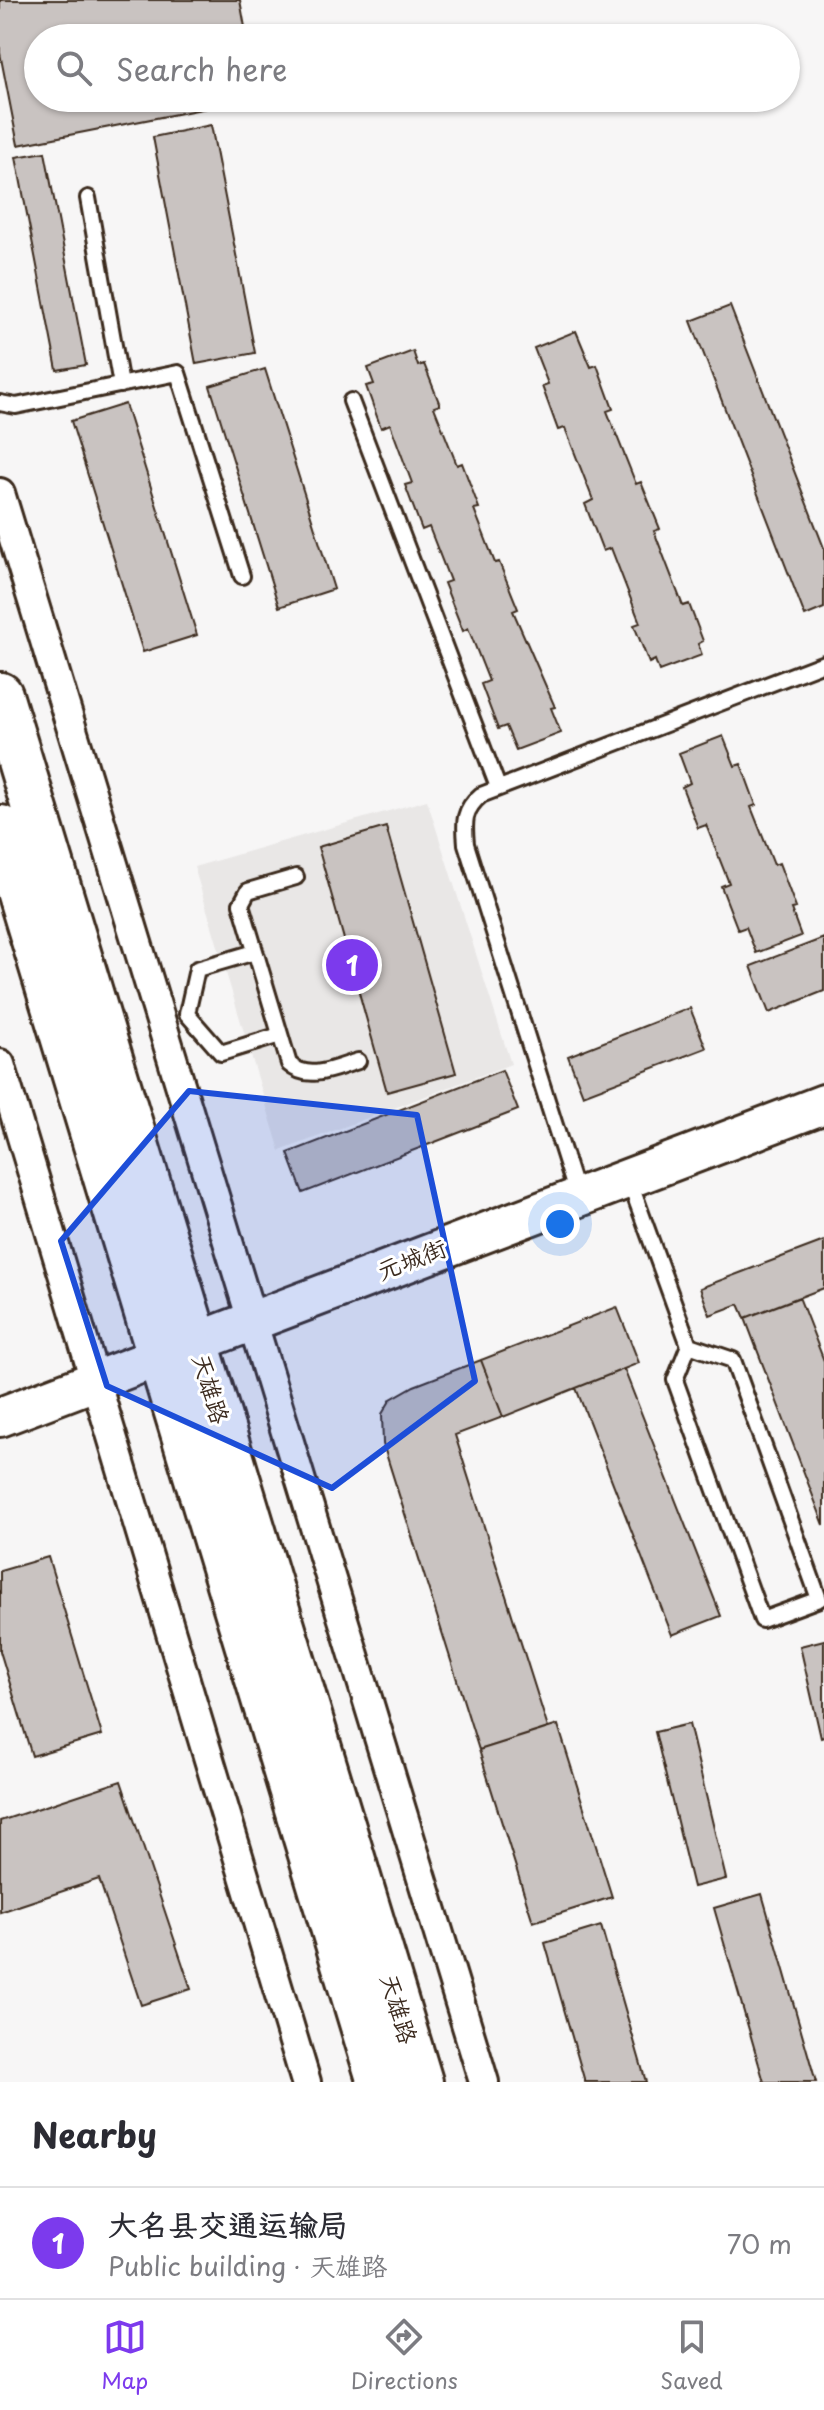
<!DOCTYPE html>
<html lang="en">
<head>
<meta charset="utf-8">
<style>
  :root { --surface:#fff; --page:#f7f7f7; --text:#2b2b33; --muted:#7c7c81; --line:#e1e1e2; --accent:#7c3aed }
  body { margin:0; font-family:"Playpen Sans","LXGW WenKai TC",sans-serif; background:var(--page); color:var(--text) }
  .you { position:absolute; left:560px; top:1224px; width:28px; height:28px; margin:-20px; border:6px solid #fff; border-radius:50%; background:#1a73e8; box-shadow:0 0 0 12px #1a73e833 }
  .badge { display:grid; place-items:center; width:52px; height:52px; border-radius:50%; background:var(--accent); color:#fff; font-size:26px; font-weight:700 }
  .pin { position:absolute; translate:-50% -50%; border:4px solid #fff; box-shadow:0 2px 8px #0006 }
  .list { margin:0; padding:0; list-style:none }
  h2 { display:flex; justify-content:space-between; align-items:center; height:104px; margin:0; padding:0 32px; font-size:34px }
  h2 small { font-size:26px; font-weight:400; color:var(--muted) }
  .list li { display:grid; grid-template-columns:52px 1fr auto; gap:24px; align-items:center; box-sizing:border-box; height:112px; padding:0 32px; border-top:2px solid var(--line) }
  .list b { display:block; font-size:30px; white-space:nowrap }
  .list p { margin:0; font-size:26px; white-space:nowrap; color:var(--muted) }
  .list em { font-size:26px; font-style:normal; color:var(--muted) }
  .icon { flex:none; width:44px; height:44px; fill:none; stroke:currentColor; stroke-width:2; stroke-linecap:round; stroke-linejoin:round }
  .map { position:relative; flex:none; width:824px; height:2082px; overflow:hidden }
  .search { position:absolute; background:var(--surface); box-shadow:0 2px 6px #0004; left:24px; right:24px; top:24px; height:88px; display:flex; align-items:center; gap:20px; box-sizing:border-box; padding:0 28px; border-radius:44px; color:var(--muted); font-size:30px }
  .sheet { height:216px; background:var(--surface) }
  nav { display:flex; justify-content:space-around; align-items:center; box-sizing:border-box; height:112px; border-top:2px solid var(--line); background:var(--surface); font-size:22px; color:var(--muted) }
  nav a { display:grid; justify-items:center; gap:4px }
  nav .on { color:var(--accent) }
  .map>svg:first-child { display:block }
</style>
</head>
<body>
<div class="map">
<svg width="824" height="2082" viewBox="0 0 824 2082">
  <rect width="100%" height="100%" fill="#f7f6f6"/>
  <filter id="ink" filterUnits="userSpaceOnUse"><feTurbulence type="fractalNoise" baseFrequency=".0125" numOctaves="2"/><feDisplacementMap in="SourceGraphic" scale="16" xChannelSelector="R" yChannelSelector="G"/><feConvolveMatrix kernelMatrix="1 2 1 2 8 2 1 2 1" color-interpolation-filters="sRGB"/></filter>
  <g filter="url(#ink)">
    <path fill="#e9e7e6" d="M427 800 511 1064 280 1151 194 867Z"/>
    <path fill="#c9c3c1" stroke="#3b2a1e" stroke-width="2" d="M0 0H240L247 38H38V98H258L18 145 0 53Z
      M211 125 255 353 196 364 153 137Z
      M45 152 86 365 57 370 16 157Z
      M730 306 824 548V608L805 616 691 321Z
      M576 331 591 367 597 365 613 409 607 411 636 484 641 482 660 529 654 531 683 606 689 604 703 641 698 644 702 655 659 671 655 660 649 663 634 625 640 623 611 548 603 551 585 504 593 500 565 428 558 430 542 386 548 384 534 348Z
      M413 351 418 366 424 364 440 405 434 407 457 465 462 463 479 508 474 509 495 563 499 562 518 609 513 611 555 707 551 708 561 733 516 750 506 726 498 729 481 684 489 681 468 628 463 631 444 583 450 581 429 527 422 530 405 485 412 483 390 424 381 428 366 386 374 384 368 368Z
      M265 369 334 589 279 607 210 386Z
      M125 404 197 635 143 652 71 421Z
      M723 736 735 766 741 764 756 805 751 807 774 865 779 863 796 908 791 909 801 936 756 953 746 927 738 930 721 886 729 883 706 825 698 828 682 787 690 783 679 753Z
      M386 827 456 1073 387 1092 318 847Z
      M824 938V991L769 1013 751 966Z
      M690 1008 706 1048 583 1095 568 1056Z
      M502 1070 518 1110 303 1193 288 1153Z
      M824 1241V1288L745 1318 739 1304 710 1315 700 1288Z
      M799 1297 824 1361V1525L745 1318Z
      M617 1307 639 1363 503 1417 481 1360Z
      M481 1360 503 1417 455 1435 548 1728 479 1750 383 1444 382 1414 391 1399 414 1386Z
      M624 1369 721 1616 672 1635 576 1388Z
      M48 1557 102 1735 32 1756 0 1651V1571Z
      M824 1640V1737L821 1738 800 1646Z
      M689 1724 726 1879 693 1887 655 1732Z
      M558 1725 612 1897 533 1922 479 1750Z
      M121 1781 191 1989 141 2005 99 1879 0 1912V1821Z
      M762 1894 816 2082H764L714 1908Z
      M601 1926 646 2082H585L545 1943Z"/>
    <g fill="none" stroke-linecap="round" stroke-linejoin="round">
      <g stroke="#3b2a1e" stroke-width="20">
        <path id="lane" d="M88 198 121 385
          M351 401 498 787
          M0 403 16 406 178 373 242 576
          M296 877 248 891 241 904 289 1064C309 1082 335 1068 358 1061
          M255 952 197 969 187 1014 221 1053 280 1035
          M629 1180 689 1345
          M577 1195 466 844C464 822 463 810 481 795L824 663
          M689 1345 733 1360 819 1599 762 1620 675 1380Z"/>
      </g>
      <g stroke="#3b2a1e" stroke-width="34">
        <path id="street" d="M0 493 484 2082
          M0 1064 306 2082"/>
      </g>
      <g stroke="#3b2a1e" stroke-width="44">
        <path id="secondary" d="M0 1417 824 1104"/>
      </g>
      <g stroke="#3b2a1e" stroke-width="50">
        <path id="primary" d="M0 695 420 2082
          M0 828 380 2082"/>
      </g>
      <use href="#lane" stroke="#fff" stroke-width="14"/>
      <use href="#street" stroke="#fff" stroke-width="28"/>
      <use href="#secondary" stroke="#fff" stroke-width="38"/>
      <use href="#primary" stroke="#fff" stroke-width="44"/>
    </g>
  </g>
  <path fill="#1d4ed8" fill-opacity="0.2" stroke="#1d4ed8" stroke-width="6" stroke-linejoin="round" d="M189 1091 417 1115 475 1381 332 1488 107 1386 61 1241Z"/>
  <g text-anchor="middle" stroke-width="6" stroke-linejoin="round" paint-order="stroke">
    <g font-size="24" fill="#3b2a1e" stroke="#fff">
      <text transform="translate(412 1260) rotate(-21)" y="8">元城街</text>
      <text transform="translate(210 1389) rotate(73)" y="8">天雄路</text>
      <text transform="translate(398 2009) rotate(73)" y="8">天雄路</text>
    </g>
  </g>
</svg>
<div class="you"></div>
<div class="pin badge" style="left:352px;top:965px">1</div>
<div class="search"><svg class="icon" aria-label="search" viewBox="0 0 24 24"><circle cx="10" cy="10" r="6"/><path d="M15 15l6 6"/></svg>Search here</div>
</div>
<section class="sheet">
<h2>Nearby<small></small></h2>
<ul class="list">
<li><span class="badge">1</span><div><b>大名县交通运输局</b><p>Public building · 天雄路</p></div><em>70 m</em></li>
</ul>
</section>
<nav>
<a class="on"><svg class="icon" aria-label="map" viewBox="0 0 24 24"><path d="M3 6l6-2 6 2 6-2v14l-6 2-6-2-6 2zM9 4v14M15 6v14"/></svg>Map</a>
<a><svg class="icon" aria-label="directions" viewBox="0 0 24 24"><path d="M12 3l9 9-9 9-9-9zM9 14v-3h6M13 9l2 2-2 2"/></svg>Directions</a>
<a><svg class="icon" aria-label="saved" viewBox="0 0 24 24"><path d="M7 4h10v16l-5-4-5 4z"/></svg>Saved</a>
</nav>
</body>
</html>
